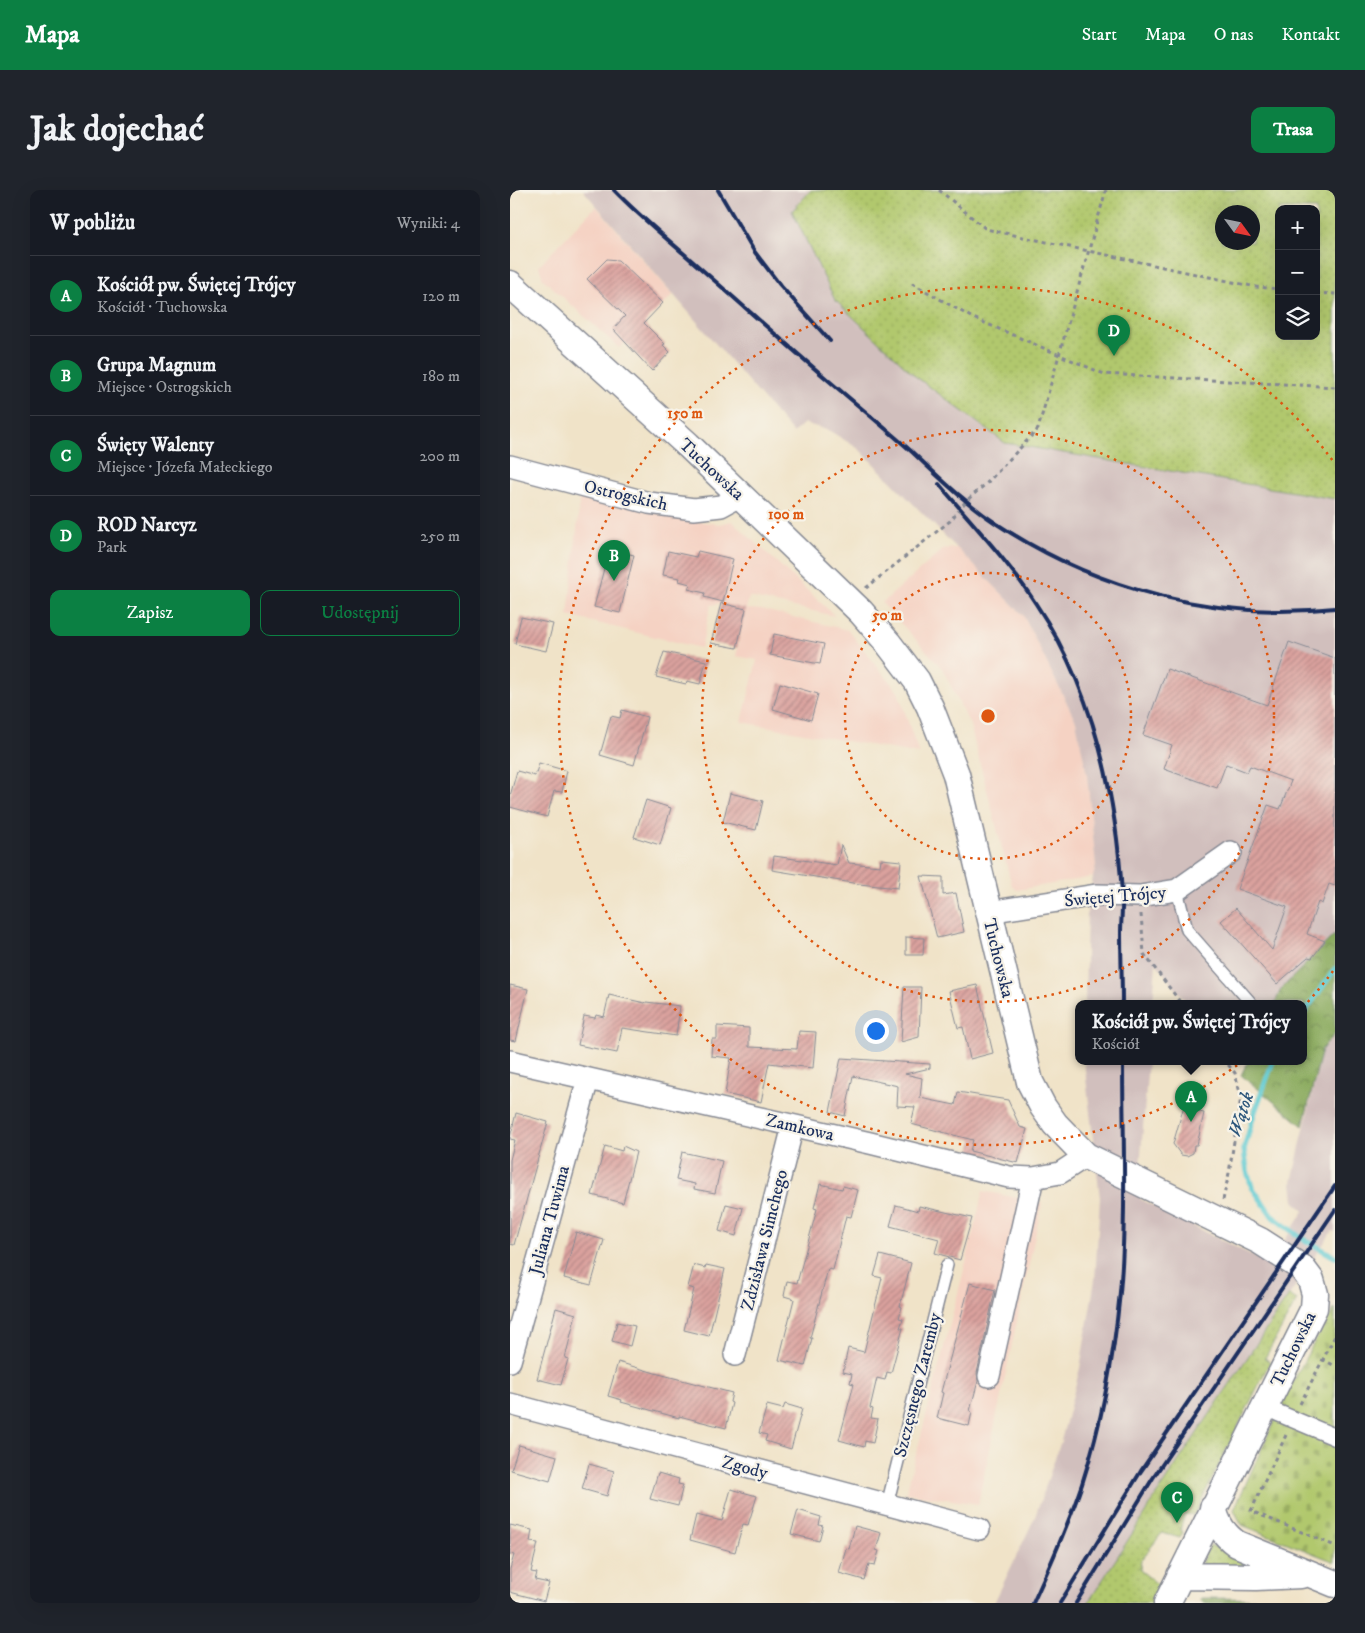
<!DOCTYPE html>
<html lang="pl">
<head>
<meta charset="utf-8">
<style>
  :root { --surface:#171b24; --page:#20242c; --text:#f1f3f6; --muted:#9ea1a6; --line:#363941; --accent:#0b8043 }
  body { margin:0; font-family:"IM FELL DW Pica",serif; background:var(--page); color:var(--text) }
  .controls { position:absolute; right:15px; top:15px; display:grid; overflow:hidden; border-radius:10px; box-shadow:0 5px 20px #0002 }
  .controls button { width:45px; height:45px; display:grid; place-items:center; padding:0; border:0; border-bottom:1px solid var(--line); background:var(--surface); color:var(--text); font:25px sans-serif }
  .compass { position:absolute; left:705px; top:15px; width:45px; height:45px; border-radius:50%; background:var(--surface); box-shadow:0 5px 20px #0002; rotate:123deg }
  .you { position:absolute; left:365px; top:840px; width:18px; height:18px; margin:-12px; border:4px solid #fff; border-radius:50%; background:#1a73e8; box-shadow:0 0 0 8px #1a73e833 }
  .badge { display:grid; place-items:center; width:32px; height:32px; border-radius:50%; background:var(--accent); color:#fff; font-size:16px; font-weight:700 }
  .pin { position:absolute; translate:-50% -41px; filter:drop-shadow(0 1px 2px #0008) }
  .pin::after { content:''; position:absolute; top:26px; width:18px; height:15px; background:inherit; clip-path:polygon(0 0,100% 0,50% 100%) }
  .popup { position:absolute; left:565px; top:810px; width:232px; height:65px; box-sizing:border-box; display:grid; place-content:center; border-radius:10px; background:var(--surface); filter:drop-shadow(0 1px 4px #0005); font-size:16px; white-space:nowrap; color:var(--muted) }
  .popup b { font-size:19px; color:var(--text) }
  .popup::after { content:''; position:absolute; left:50%; top:100%; margin-left:-10px; border:10px solid transparent; border-top-color:var(--surface) }
  .list { margin:0; padding:0; list-style:none }
  h2 { display:flex; justify-content:space-between; align-items:center; height:65px; margin:0; padding:0 20px; font-size:21px }
  h2 small { font-size:16px; font-weight:400; color:var(--muted) }
  .list li { display:grid; grid-template-columns:32px 1fr auto; gap:15px; align-items:center; box-sizing:border-box; height:80px; padding:0 20px; border-top:1px solid var(--line) }
  .list b { display:block; font-size:19px; white-space:nowrap }
  .list p { margin:0; font-size:16px; white-space:nowrap; color:var(--muted) }
  .list em { font-size:16px; font-style:normal; color:var(--muted) }
  .actions { display:flex; gap:10px; padding:15px 20px }
  .actions a { flex:1; padding:11px 0; border:1px solid var(--accent); border-radius:10px; text-align:center; font-size:18px; color:var(--accent) }
  .actions .main { background:var(--accent); color:#fff }
  .icon { flex:none; width:28px; height:28px; fill:none; stroke:currentColor; stroke-width:2; stroke-linecap:round; stroke-linejoin:round }
  .map { position:relative; flex:none; width:825px; height:1413px; overflow:hidden; border-radius:10px }
  header { display:flex; align-items:center; gap:30px; box-sizing:border-box; height:70px; padding:0 25px; background:var(--accent); color:#fff }
  header strong { font-size:24px }
  nav { display:flex; gap:28px; margin-inline-start:auto; font-size:18px }
  .intro { display:flex; align-items:center; justify-content:space-between; box-sizing:border-box; height:120px; padding:0 30px }
  h1 { margin:0; font-size:35px }
  .button { padding:12px 22px; border-radius:10px; background:var(--accent); color:#fff; font-size:18px; font-weight:700 }
  main { display:flex; gap:30px; padding:0 30px }
  aside { flex:1; background:var(--surface); border-radius:10px; box-shadow:0 5px 20px #0002 }
  .map>svg:first-child { display:block }
</style>
</head>
<body>
<header>
<strong>Mapa</strong>
<nav><a>Start</a><a>Mapa</a><a>O nas</a><a>Kontakt</a></nav>
</header>
<div class="intro"><h1>Jak dojechać</h1><a class="button">Trasa</a></div>
<main>
<aside>
<h2>W pobliżu<small>Wyniki: 4</small></h2>
<ul class="list">
<li><span class="badge">A</span><div><b>Kościół pw. Świętej Trójcy</b><p>Kościół · Tuchowska</p></div><em>120 m</em></li>
<li><span class="badge">B</span><div><b>Grupa Magnum</b><p>Miejsce · Ostrogskich</p></div><em>180 m</em></li>
<li><span class="badge">C</span><div><b>Święty Walenty</b><p>Miejsce · Józefa Małeckiego</p></div><em>200 m</em></li>
<li><span class="badge">D</span><div><b>ROD Narcyz</b><p>Park</p></div><em>250 m</em></li>
</ul>
<div class="actions"><a class="main">Zapisz</a><a>Udostępnij</a></div>
</aside>
<div class="map">
<svg width="825" height="1413" viewBox="0 0 825 1413">
  <defs>
    <pattern id="grass-dots" width="8" height="8" patternUnits="userSpaceOnUse" patternTransform="scale(1.25)"><rect width="8" height="8" fill="#b1c86d"/><path d="M2 2h.1M6 6h.1" fill="none" stroke="#98ac61" stroke-width="1.8" stroke-linecap="round"/></pattern>
    <pattern id="forest-crowns" width="20" height="18" patternUnits="userSpaceOnUse" patternTransform="scale(1.25)"><rect width="20" height="18" fill="#8cac60"/><path d="M2 6a3 3 0 1 1 6 0M12 15a3 3 0 1 1 6 0" fill="none" stroke="#728c52"/></pattern>
    <pattern id="cemetery-stones" width="16" height="16" patternUnits="userSpaceOnUse" patternTransform="scale(1.25)"><rect width="16" height="16" fill="#b1c86d"/><path d="M2 7V4a2 2 0 0 1 4 0v3zM10 15v-3a2 2 0 0 1 4 0v3z" fill="#98ac61"/></pattern>
    <pattern id="building-hatch" width="6" height="6" patternUnits="userSpaceOnUse" patternTransform="scale(1.25)"><rect width="6" height="6" fill="#dba29e"/><path d="M-1 1l2-2M0 6l6-6M5 7l2-2" fill="none" stroke="#b18484"/></pattern>
  </defs>
  <rect width="100%" height="100%" fill="#f7f3e8"/>
  <filter id="ink" filterUnits="userSpaceOnUse"><feTurbulence type="fractalNoise" baseFrequency=".02" numOctaves="2"/><feDisplacementMap in="SourceGraphic" scale="10" xChannelSelector="R" yChannelSelector="G"/><feConvolveMatrix kernelMatrix="1 2 1 2 8 2 1 2 1" color-interpolation-filters="sRGB"/></filter>
  <filter id="wash" filterUnits="userSpaceOnUse"><feTurbulence type="fractalNoise" baseFrequency=".0096" numOctaves="4" result="noise"/><feDisplacementMap in="SourceGraphic" scale="20" xChannelSelector="R" yChannelSelector="G"/><feGaussianBlur stdDeviation="1.12" result="paint"/><feColorMatrix in="noise" values="0 0 0 0 0 0 0 0 0 0 0 0 0 0 0 0 0 1.4 0 .05"/><feComposite in="paint" operator="in"/></filter>
  <g filter="url(#wash)">
    <rect width="100%" height="100%" fill="#f0e3c8"/>
    <path fill="#f5d2c3" d="M86 16 163 105 109 158 33 89 29 76Z
      M71 299 133 319 177 330 209 334 222 331 325 426 239 407 236 419 253 420 338 440 388 502 409 564 232 532 247 470 226 466 236 419 211 413 201 415 191 458 58 426Z
      M447 358 513 425 566 531 577 585 586 676 583 687 507 700 502 696 460 535 432 478 372 413 434 359Z
      M473 1001 532 1013 468 1314 396 1303 454 1080Z"/>
    <path fill="#d1bfbd" d="M73 0H300L283 21 495 253 825 309V744L771 799 765 813H677L646 773 643 813H575L577 719 583 687 586 676 577 585 566 531 513 425 349 259 320 241 294 233 283 243Z
      M825 844V1042L822 1041 660 1284 578 1413H484L525 1327 551 1251 570 1178 585 1090 590 1008 574 871H638L630 977V1009L759 1074 794 1021 784 1011 782 992 812 859Z"/>
    <path fill="url(#grass-dots)" stroke="#667c66" fill-rule="evenodd" d="M301 0H825V309L495 253 405 186 325 110 282 21ZM769 19H806V146H769ZM742 22V52H712V22Z
      M779 1105 787 1110 755 1168 760 1172 684 1325 675 1324 670 1340 673 1342 670 1348 652 1343 631 1370 630 1380 650 1396 651 1401 645 1413H578L660 1284Z
      M700 1355 740 1371 742 1375 697 1377 691 1373Z"/>
    <path fill="url(#forest-crowns)" stroke="#546e5f" d="M825 744V844L812 859 793 936 731 885 738 871H794V813H765L771 799Z
      M691 1408 793 1409 804 1413H694L689 1410Z"/>
    <path fill="url(#cemetery-stones)" stroke="#667c66" d="M825 1118V1372L732 1335 724 1320C755 1252 784 1181 825 1118Z"/>
    <g fill="none" stroke-linecap="round" stroke-linejoin="round">
      <path stroke="#5dcad2" stroke-width="5.5" d="M794 823 825 779
        M763 871 744 924 734 959 737 981 742 997 763 1027 790 1047 825 1067"/>
    </g>
    <g id="blocks">
      <path fill="url(#building-hatch)" d="M97 69 108 70 153 113 134 133 155 154 153 155 160 162 142 181 103 139 115 126 77 89Z
        M99 359 124 365 110 423 84 417Z
        M158 361 186 367 188 361 223 369 213 412 194 407 195 403 178 399 180 394 169 391 170 388 153 385Z
        M211 413 236 419 227 458 201 453Z
        M11 427 43 434 36 461 5 454Z
        M264 444 314 454 310 474 260 465Z
        M779 452 825 468V696L819 694 812 714 808 712 797 744 815 751 802 768 798 767 767 794 711 731 726 718 762 760 777 717 727 699 758 615 770 619 781 591 740 576 737 582 716 574 707 598 654 579 662 555 633 545 657 479 757 515Z
        M154 462 196 471 190 494 177 491 176 494 146 487Z
        M270 493 308 504 301 530 263 519Z
        M112 520 137 527 124 575 90 565 101 526 110 528Z
        M29 573 57 581 52 602 44 601 37 627 0 617V606L7 581 25 586Z
        M220 603 253 611 246 640 213 632Z
        M136 610 161 618 150 655 124 647Z
        M331 655 339 673 370 676 371 669 391 671 388 698 349 694 262 680 264 666 327 675Z
        M411 686 433 687V705L446 703 454 742 427 748Z
        M396 747 414 748 413 765H396Z
        M0 795 18 799 6 851 0 850Z
        M467 795 483 863 460 869 453 837 448 838 439 801Z
        M394 797H411L409 847 391 852Z
        M99 805 135 813 136 812 170 816 166 846 112 838 107 863 68 855 74 826 85 828 86 825 94 827Z
        M207 836 239 838V857L287 859 289 841 306 842 303 878 259 873 251 912 215 904 221 868 201 866 202 849H207Z
        M331 868 420 874V878L395 884 412 888 410 908 445 915 448 902 498 910 510 937 517 939 508 973 460 961 463 950 401 934 405 917 387 916 388 896 343 886 335 926 320 922Z
        M673 919 694 923 687 955H684L683 963 677 966 671 965 663 954Z
        M6 923 38 932 4 1055 0 1054V970L5 950 0 949V948Z
        M95 956 112 961 113 956 126 962 113 1013 82 1005Z
        M172 962 212 971 205 1003 184 999 185 994 166 990Z
        M310 994 332 999 333 996 348 1000 341 1027 336 1026 323 1080 318 1079 300 1148H302L295 1176 269 1170 284 1109 274 1106 277 1091 287 1093 307 1019 304 1018Z
        M216 1014 233 1018 226 1046 209 1041Z
        M386 1015 408 1021 409 1016 462 1028 450 1070 425 1063 429 1049 380 1036Z
        M66 1042 94 1050 81 1095 54 1088Z
        M370 1065 401 1073 390 1116 392 1117 389 1128 393 1129 390 1138H393L381 1183 377 1182 375 1190 367 1188 360 1218 363 1219 361 1228 368 1229 363 1253 355 1251 354 1257 329 1250 344 1194 340 1193 342 1184 333 1182 338 1158 354 1162 372 1088 364 1086Z
        M184 1075 195 1078 196 1075 215 1079 199 1146 174 1140 184 1099 178 1097Z
        M460 1093 485 1100 467 1183 468 1191 460 1221 462 1222 459 1236 427 1228 433 1203 431 1202Z
        M46 1118 66 1124 55 1168 58 1169 51 1195 27 1189Z
        M107 1132 125 1136 120 1156 102 1151Z
        M108 1172 145 1183 222 1203 220 1212 222 1213 216 1238 169 1226V1228L111 1212 112 1210 98 1206Z
        M275 1214 292 1219 281 1259 255 1251 257 1245 249 1243 257 1215 273 1219Z
        M9 1255 47 1266 40 1291 1 1280Z
        M79 1274 104 1281 97 1306 72 1299Z
        M148 1283 169 1289 168 1294 173 1295 168 1316 140 1309Z
        M221 1299 247 1306 238 1335 233 1334 225 1362 180 1350 186 1325 212 1331Z
        M288 1320 311 1327 309 1335 313 1336 309 1351 281 1344Z
        M0 1335 22 1340 20 1352 28 1353 21 1382 27 1383 25 1390 39 1393 34 1411 0 1402V1379L4 1365 0 1364Z
        M345 1336 371 1343 366 1360 369 1361 365 1375 359 1374 354 1390 329 1383 336 1358 339 1359Z"/>
    </g>
  </g>
  <g filter="url(#ink)">
    <use href="#blocks" fill-opacity="0" stroke="#868993" stroke-width="1"/>
    <g fill="none" stroke-linecap="round" stroke-linejoin="round">
      <g stroke="#868993" stroke-width="14">
        <path id="service" d="M667 700 677 740 741 813
          M377 1315 437 1075"/>
      </g>
      <g stroke="#868993" stroke-width="19">
        <path id="pedestrian" d="M768 1223 825 1247"/>
      </g>
      <g stroke="#868993" stroke-width="24">
        <path id="minor" d="M0 276 139 313 184 319 211 316 231 305
          M478 722 586 705 630 706 667 700 721 662
          M0 871 360 953 499 987 523 988 550 983 576 966
          M225 1165 283 936
          M0 1171 78 889
          M479 1186 523 988
          M0 1214 469 1339"/>
      </g>
      <g stroke="#868993" stroke-width="29">
        <path id="tertiary" d="M0 94 178 255 351 422 378 453 407 491 420 517 446 584 520 892 533 917 545 934 576 966 750 1051 792 1078 801 1090 805 1104 804 1118 799 1128 657 1413
          M703 1318C707 1334 713 1344 727 1354L825 1394
          M670 1386 746 1387 791 1385"/>
      </g>
      <path stroke="#868993" stroke-width="3" stroke-dasharray="4 4" stroke-linecap="butt" d="M429 0 476 39 746 97 769 99
        M402 93 461 127 594 184 825 197
        M806 103 825 104
        M356 398 440 331 456 311 478 292 528 239 596 0
        M631 724 634 764 671 813
        M713 1010 719 983 731 907 725 883 715 871
        M812 1169 825 1176
        M790 1214 825 1146
        M776 1245 741 1321 825 1356"/>
      <use href="#service" stroke="#fff" stroke-width="11"/>
      <use href="#pedestrian" stroke="#fff" stroke-width="16"/>
      <use href="#minor" stroke="#fff" stroke-width="21"/>
      <use href="#tertiary" stroke="#fff" stroke-width="26"/>
      <path stroke="#1b2f5e" stroke-width="4" d="M104 0C128 25 155 47 181 70 227 110 272 151 318 190 346 214 374 237 401 261 428 286 455 313 487 334 587 400 705 431 825 418
        M208 0 244 61 270 95 320 151
        M429 294C462 333 498 371 526 414 583 499 606 603 612 704 613 716 611 729 611 742 611 765 612 789 612 813
        M523 1413C541 1374 558 1335 572 1294 592 1232 604 1166 610 1102 617 1026 613 946 613 871
        M550 1413 631 1281 825 996
        M566 1413 643 1288 825 1020"/>
    </g>
  </g>
  <g fill="none" stroke="#de5710" stroke-width="2.5" stroke-dasharray="2.5 5">
    <circle cx="478" cy="526" r="143"/>
    <circle cx="478" cy="526" r="286"/>
    <path d="M823 781A429 429 0 1 1 823 271"/>
  </g>
  <g text-anchor="middle" stroke-width="4.5" stroke-linejoin="round" paint-order="stroke">
    <g font-size="18" fill="#1b2f5e" stroke="#f7f3e8">
      <text transform="translate(202 279) rotate(43)" y="6">Tuchowska</text>
      <text transform="translate(116 305) rotate(13)" y="6">Ostrogskich</text>
      <text transform="translate(605 706) rotate(-5)" y="6">Świętej Trójcy</text>
      <text transform="translate(489 768) rotate(76)" y="6">Tuchowska</text>
      <text transform="translate(290 937) rotate(13)" y="6">Zamkowa</text>
      <text transform="translate(39 1030) rotate(-75)" y="6">Juliana Tuwima</text>
      <text transform="translate(254 1050) rotate(-76)" y="6">Zdzisława Simchego</text>
      <text transform="translate(783 1159) rotate(-64)" y="6">Tuchowska</text>
      <text transform="translate(407 1195) rotate(-76)" y="6">Szczęsnego Zaremby</text>
      <text transform="translate(235 1277) rotate(15)" y="6">Zgody</text>
    </g>
    <g font-size="19" font-style="italic" fill="#2c567b" stroke="#f7f3e8">
      <text transform="translate(730 924) rotate(-72)" y="7">Wątok</text>
    </g>
  </g>
  <circle cx="478" cy="526" r="8" fill="#de5710" stroke="#f7f3e8" stroke-width="2.5"/>
  <g font-size="15" text-anchor="middle" font-weight="bold" fill="#de5710" stroke="#f7f3e8" stroke-width="4.5" stroke-linejoin="round" paint-order="stroke">
    <text x="175" y="228">150 m</text>
    <text x="276" y="329">100 m</text>
    <text x="377" y="430">50 m</text>
  </g>
</svg>
<div class="controls">
<button>+</button>
<button>−</button>
<button><svg class="icon" aria-label="layers" viewBox="0 0 24 24"><path d="M12 4l9 5-9 5-9-5zM3 14l9 5 9-5"/></svg></button>
</div>
<svg class="compass" viewBox="-18 -18 36 36"><path d="M0-13l5 13h-10z" fill="#e53935"/><path d="M0 13l5-13h-10z" fill="#9ea1a6"/></svg>
<div class="you"></div>
<div class="pin badge" style="left:681px;top:932px">A</div>
<div class="popup"><b>Kościół pw. Świętej Trójcy</b>Kościół</div>
<div class="pin badge" style="left:104px;top:391px">B</div>
<div class="pin badge" style="left:667px;top:1333px">C</div>
<div class="pin badge" style="left:604px;top:166px">D</div>
</div>
</main>
</body>
</html>
